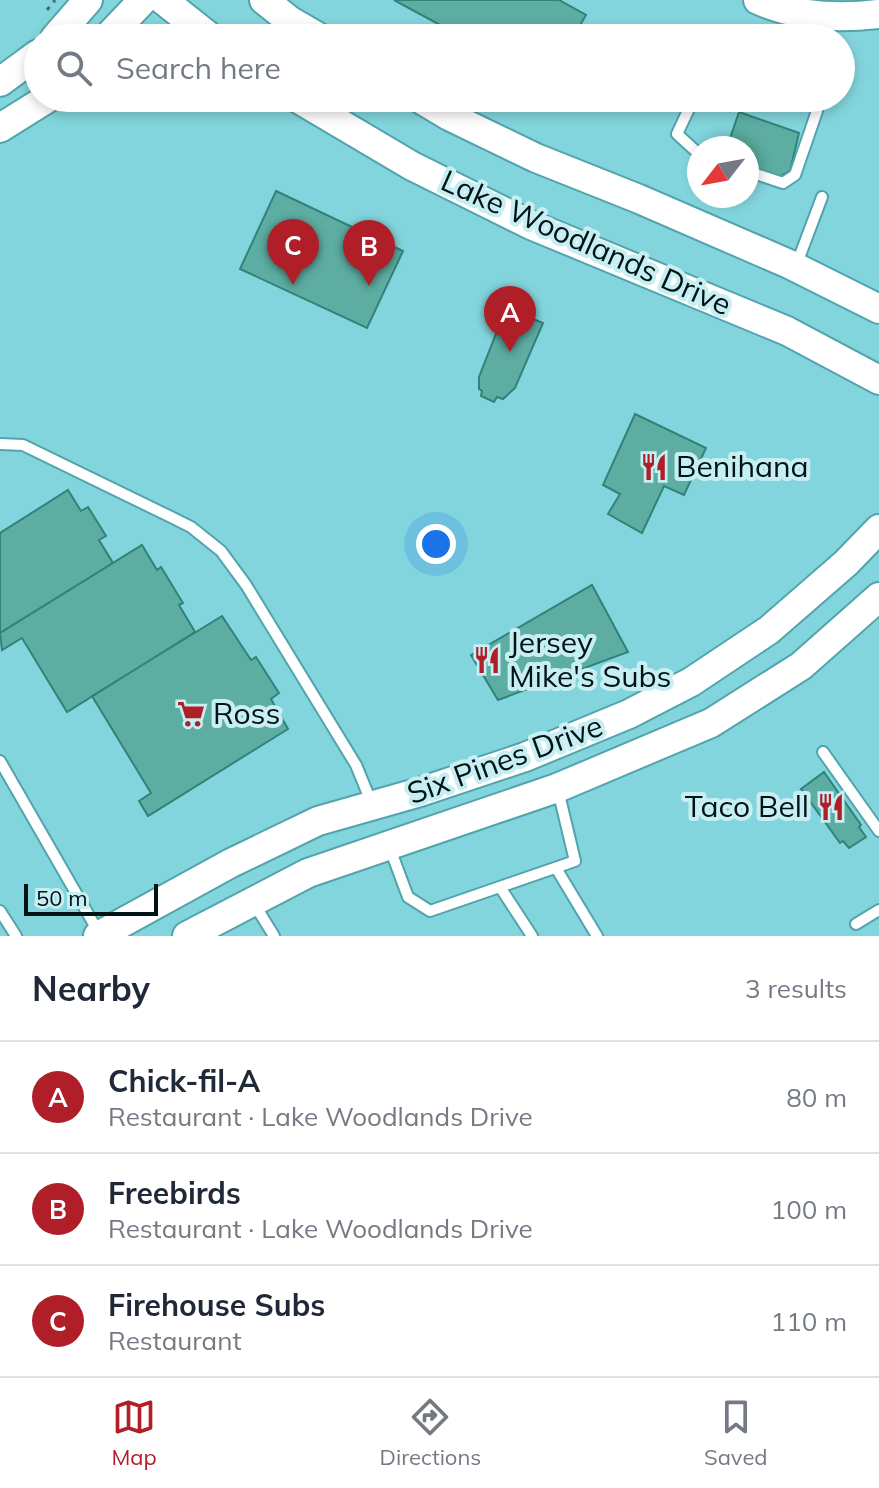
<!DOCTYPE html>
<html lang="en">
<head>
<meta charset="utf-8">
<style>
  :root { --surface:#fff; --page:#f2f2f3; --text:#1f2937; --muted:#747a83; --line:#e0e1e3; --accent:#b01e28 }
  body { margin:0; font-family:Mulish,sans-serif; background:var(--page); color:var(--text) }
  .compass { position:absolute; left:687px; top:136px; width:72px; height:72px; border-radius:50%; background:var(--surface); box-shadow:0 4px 12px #0003; rotate:239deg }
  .scale { position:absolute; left:24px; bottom:20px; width:134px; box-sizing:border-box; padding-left:8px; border:4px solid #001416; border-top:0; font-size:22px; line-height:28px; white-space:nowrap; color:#001416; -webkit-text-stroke:6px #c7eef2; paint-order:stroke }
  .you { position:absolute; left:436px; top:544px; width:28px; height:28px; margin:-20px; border:6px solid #fff; border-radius:50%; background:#1a73e8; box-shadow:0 0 0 12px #1a73e833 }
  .badge { display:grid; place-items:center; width:52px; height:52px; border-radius:50%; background:var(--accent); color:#fff; font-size:26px; font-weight:700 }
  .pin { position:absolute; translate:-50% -66px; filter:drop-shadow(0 2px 4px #0008) }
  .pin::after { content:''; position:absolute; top:42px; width:28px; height:24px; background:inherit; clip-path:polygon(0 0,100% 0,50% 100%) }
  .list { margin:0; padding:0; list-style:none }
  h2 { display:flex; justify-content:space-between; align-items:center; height:104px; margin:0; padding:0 32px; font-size:34px }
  h2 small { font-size:26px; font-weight:400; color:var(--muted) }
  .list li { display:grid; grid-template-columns:52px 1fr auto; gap:24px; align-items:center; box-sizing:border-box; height:112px; padding:0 32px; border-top:2px solid var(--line) }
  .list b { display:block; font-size:30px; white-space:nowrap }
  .list p { margin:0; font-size:26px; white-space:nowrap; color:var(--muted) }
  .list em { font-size:26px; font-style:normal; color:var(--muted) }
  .icon { flex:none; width:44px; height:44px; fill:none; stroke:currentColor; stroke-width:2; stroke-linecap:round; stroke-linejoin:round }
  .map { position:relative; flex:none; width:879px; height:936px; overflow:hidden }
  .search { position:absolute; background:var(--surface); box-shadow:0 4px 12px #0003; left:24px; right:24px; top:24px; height:88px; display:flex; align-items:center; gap:20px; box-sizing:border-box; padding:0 28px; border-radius:44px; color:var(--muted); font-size:30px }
  .sheet { height:440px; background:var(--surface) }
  nav { display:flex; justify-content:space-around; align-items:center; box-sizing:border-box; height:112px; border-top:2px solid var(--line); background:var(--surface); font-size:22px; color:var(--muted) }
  nav a { display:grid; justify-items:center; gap:4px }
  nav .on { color:var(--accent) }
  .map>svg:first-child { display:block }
</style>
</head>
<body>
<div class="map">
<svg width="879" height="936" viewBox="0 0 879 936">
  <rect width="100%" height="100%" fill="#83d5dd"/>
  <path fill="#5dada2" stroke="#308379" stroke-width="2" d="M394 0H559L586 15 573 38H464Z
    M739 112 799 133 790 171 779 177 747 165V148H722L723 146 727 147Z
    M276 191 403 251 367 328 240 269Z
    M521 314 543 323 515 388 503 399 497 397 494 402 481 396 482 391 479 389V377L501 321 517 327Z
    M635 414 706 448 684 495 664 486 642 533 608 514 620 494 603 485Z
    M68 490 81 511 88 507 106 536 99 540 113 563 0 633V533Z
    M142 545 157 570 161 567 183 603 179 605 195 632 67 712 22 638 2 650 0 633Z
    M592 585 628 652 498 700 471 655Z
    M222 616 251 660 256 657 279 693 271 699 288 729 148 816 139 801 151 793 92 696Z
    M824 772 861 825 859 827 866 837 849 848 843 841 840 843 801 789Z"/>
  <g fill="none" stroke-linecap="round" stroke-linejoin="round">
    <g stroke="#52a4ac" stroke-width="14">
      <path id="lane" d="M694 98 677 134 699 154
        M747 171 783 183 795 175 817 111
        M796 266 822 197
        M0 444 23 445 171 517 191 527 221 551 246 585 356 765 372 804
        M823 752 879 831
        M0 761 99 933
        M389 846 408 897 430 911 575 861 558 790
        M556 868 597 936
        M500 887 532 936
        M253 902 274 936
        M0 911 16 936
        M856 924 879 910"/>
    </g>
    <g stroke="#52a4ac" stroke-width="32">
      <path id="secondary" d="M163 0 211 38
        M264 0 289 20 320 38
        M758 0C796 17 838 19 879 14
        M55 38 88 0
        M107 38 143 0
        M0 82 38 54
        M297 98 412 166 531 225 787 331 879 380
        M419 98 449 116 536 158 639 199 789 264 879 309
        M0 128 48 98
        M98 936 231 863 318 821 420 792 525 757 629 714 691 682 769 630 846 563 879 529
        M187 936 308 873 557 788 711 723 801 666 879 597"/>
    </g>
    <path stroke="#3f7176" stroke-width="3" stroke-dasharray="4 6" stroke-linecap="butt" d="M47 10 55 0
      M340 26 361 38"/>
    <use href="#lane" stroke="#fff" stroke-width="10"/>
    <use href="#secondary" stroke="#fff" stroke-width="28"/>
  </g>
  <defs>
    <g id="restaurant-bare" transform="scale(2.16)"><path d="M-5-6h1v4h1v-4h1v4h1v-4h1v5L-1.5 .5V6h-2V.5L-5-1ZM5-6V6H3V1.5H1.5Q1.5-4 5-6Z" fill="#b01e28" stroke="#c7eef2" stroke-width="2.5" paint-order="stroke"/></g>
    <g id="supermarket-bare" transform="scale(2.16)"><path d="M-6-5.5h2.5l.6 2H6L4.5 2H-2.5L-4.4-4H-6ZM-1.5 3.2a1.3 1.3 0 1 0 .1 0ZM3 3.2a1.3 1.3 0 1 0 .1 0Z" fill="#b01e28" stroke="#c7eef2" stroke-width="2.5" paint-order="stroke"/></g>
  </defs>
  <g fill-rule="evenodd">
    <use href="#restaurant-bare" x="654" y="467"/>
    <use href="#restaurant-bare" x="487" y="660"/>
    <use href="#supermarket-bare" x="191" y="714"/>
    <use href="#restaurant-bare" x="831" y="807"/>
  </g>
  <g text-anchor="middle" stroke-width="8" stroke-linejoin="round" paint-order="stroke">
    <g font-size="30" fill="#001416" stroke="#c7eef2">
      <text transform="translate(586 243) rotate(24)" y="10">Lake Woodlands Drive</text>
      <text transform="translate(505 760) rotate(-20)" y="10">Six Pines Drive</text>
    </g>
    <g font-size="30" fill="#001416" stroke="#c7eef2" text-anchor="start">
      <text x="676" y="477">Benihana</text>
      <text x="509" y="653">Jersey<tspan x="509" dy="34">Mike's Subs</tspan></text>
      <text x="213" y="724">Ross</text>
      <text x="809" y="817" text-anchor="end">Taco Bell</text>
    </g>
  </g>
</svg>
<svg class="compass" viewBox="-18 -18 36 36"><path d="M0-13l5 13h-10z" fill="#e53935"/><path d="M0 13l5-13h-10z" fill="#747a83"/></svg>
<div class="scale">50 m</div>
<div class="you"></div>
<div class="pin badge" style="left:510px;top:352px">A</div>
<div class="pin badge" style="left:369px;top:286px">B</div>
<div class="pin badge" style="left:293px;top:285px">C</div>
<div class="search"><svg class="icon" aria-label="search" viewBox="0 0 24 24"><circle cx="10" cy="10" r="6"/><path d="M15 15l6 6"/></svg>Search here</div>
</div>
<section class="sheet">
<h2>Nearby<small>3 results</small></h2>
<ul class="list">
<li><span class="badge">A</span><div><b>Chick-fil-A</b><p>Restaurant · Lake Woodlands Drive</p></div><em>80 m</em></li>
<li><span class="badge">B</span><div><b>Freebirds</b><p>Restaurant · Lake Woodlands Drive</p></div><em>100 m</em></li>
<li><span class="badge">C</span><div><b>Firehouse Subs</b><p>Restaurant</p></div><em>110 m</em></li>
</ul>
</section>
<nav>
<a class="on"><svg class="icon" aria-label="map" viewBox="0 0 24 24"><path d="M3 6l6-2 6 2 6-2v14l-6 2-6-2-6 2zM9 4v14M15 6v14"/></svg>Map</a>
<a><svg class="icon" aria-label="directions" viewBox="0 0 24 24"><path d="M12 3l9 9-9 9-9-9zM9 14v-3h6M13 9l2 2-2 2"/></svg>Directions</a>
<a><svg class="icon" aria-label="saved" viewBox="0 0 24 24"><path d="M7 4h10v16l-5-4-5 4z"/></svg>Saved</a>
</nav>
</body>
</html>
